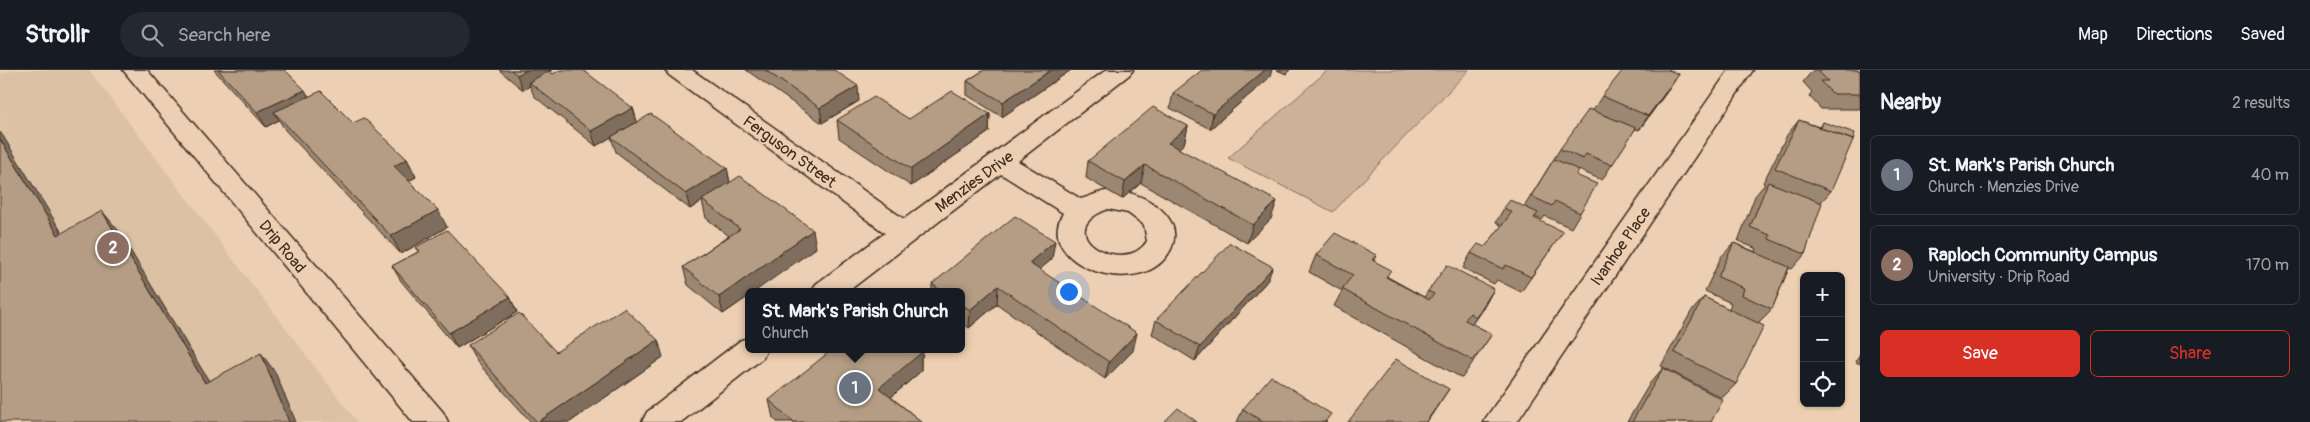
<!DOCTYPE html>
<html lang="en">
<head>
<meta charset="utf-8">
<style>
  :root { --surface:#171b24; --page:#242831; --text:#f1f3f6; --muted:#9ea1a6; --line:#363941; --accent:#d93025 }
  body { margin:0; font-family:Pangolin,sans-serif; background:var(--page); color:var(--text) }
  .controls { position:absolute; right:15px; bottom:15px; display:grid; overflow:hidden; border-radius:8px; box-shadow:0 1px 4px #0004 }
  .controls button { width:45px; height:45px; display:grid; place-items:center; padding:0; border:0; border-bottom:1px solid var(--line); background:var(--surface); color:var(--text); font:25px sans-serif }
  .you { position:absolute; left:1068px; top:221px; width:18px; height:18px; margin:-12px; border:4px solid #fff; border-radius:50%; background:#1a73e8; box-shadow:0 0 0 8px #1a73e833 }
  .badge { display:grid; place-items:center; width:32px; height:32px; border-radius:50%; background:var(--accent); color:#fff; font-size:16px; font-weight:700 }
  .pin { position:absolute; translate:-50% -50%; border:2px solid #fff; box-shadow:0 1px 5px #0006 }
  .popup { position:absolute; left:745px; top:218px; width:220px; height:65px; box-sizing:border-box; display:grid; place-content:center; border-radius:8px; background:var(--surface); filter:drop-shadow(0 1px 4px #0005); font-size:16px; white-space:nowrap; color:var(--muted) }
  .popup b { font-size:19px; color:var(--text) }
  .popup::after { content:''; position:absolute; left:50%; top:100%; margin-left:-10px; border:10px solid transparent; border-top-color:var(--surface) }
  .list { margin:0; padding:0; list-style:none }
  h2 { display:flex; justify-content:space-between; align-items:center; height:65px; margin:0; padding:0 20px; font-size:21px }
  h2 small { font-size:16px; font-weight:400; color:var(--muted) }
  .list li { display:grid; grid-template-columns:32px 1fr auto; gap:15px; align-items:center; box-sizing:border-box; height:80px; margin:0 10px 10px; padding:0 10px; border:1px solid var(--line); border-radius:8px }
  .list b { display:block; font-size:19px; white-space:nowrap }
  .list p { margin:0; font-size:16px; white-space:nowrap; color:var(--muted) }
  .list em { font-size:16px; font-style:normal; color:var(--muted) }
  .actions { display:flex; gap:10px; padding:15px 20px }
  .actions a { flex:1; padding:11px 0; border:1px solid var(--accent); border-radius:8px; text-align:center; font-size:18px; color:var(--accent) }
  .actions .main { background:var(--accent); color:#fff }
  .icon { flex:none; width:28px; height:28px; fill:none; stroke:currentColor; stroke-width:2; stroke-linecap:round; stroke-linejoin:round }
  .map { position:relative; flex:none; width:1860px; height:352px; overflow:hidden }
  header { display:flex; align-items:center; gap:30px; box-sizing:border-box; height:70px; padding:0 25px; background:var(--surface); border-bottom:1px solid var(--line) }
  header strong { font-size:24px }
  nav { display:flex; gap:28px; margin-inline-start:auto; font-size:18px }
  .search { width:350px; height:45px; background:var(--page); display:flex; align-items:center; gap:12px; box-sizing:border-box; padding:0 18px; border-radius:28px; color:var(--muted); font-size:19px }
  main { display:flex }
  aside { flex:1; background:var(--surface) }
  .map>svg:first-child { display:block }
</style>
</head>
<body>
<header>
<strong>Strollr</strong>
<div class="search"><svg class="icon" aria-label="search" viewBox="0 0 24 24"><circle cx="10" cy="10" r="6"/><path d="M15 15l6 6"/></svg>Search here</div>
<nav><a>Map</a><a>Directions</a><a>Saved</a></nav>
</header>
<main>
<div class="map">
<svg width="1860" height="352" viewBox="0 0 1860 352">
  <rect width="100%" height="100%" fill="#edd0b3"/>
  <filter id="ink" filterUnits="userSpaceOnUse"><feTurbulence type="fractalNoise" baseFrequency=".02" numOctaves="2"/><feDisplacementMap in="SourceGraphic" scale="10" xChannelSelector="R" yChannelSelector="G"/><feConvolveMatrix kernelMatrix="1 2 1 2 8 2 1 2 1" color-interpolation-filters="sRGB"/></filter>
  <g filter="url(#ink)">
    <path fill="#dcc1a5" d="M12 0H89L357 352H0V4Z"/>
    <path fill="#ccb298" stroke="#846e5b" d="M1328 0H1469L1333 142 1228 88Z"/>
    <g fill="none" stroke-linecap="round" stroke-linejoin="round">
      <g stroke="#3b2a1e" stroke-width="3">
        <path id="minor" d="M123 0H147L443 342 448 352H413Z
          M665 0H692L904 149 1106 0H1133L1129 5 1018 91 1081 129C1089 127 1098 122 1106 121 1135 117 1188 144 1171 179 1144 234 1032 195 1063 143L1001 104 847 222H812L816 214 885 163 669 5ZM1108 139 1128 143 1144 155 1147 171C1125 208 1046 162 1108 139Z
          M1729 0H1753L1517 352H1483Z
          M749 268V279H767L763 288 681 352H642L647 342 741 270Z"/>
      </g>
      <use href="#minor" fill="#edd0b3" fill-rule="evenodd"/>
    </g>
    <path fill="#9c8772" stroke="#3b2a1e" d="M214 0H285L309 26 353 53 407 89 416 107 409 111 447 157 401 184 285 60 279 50 266 57Z
      M499 0H552L549 1 553 4 633 38 637 52 727 98 730 113 816 178 749 222V226L723 244 688 215 683 197 729 166 706 148 702 131 690 139 616 82 611 67 596 76 534 26 530 16 523 20Z
      M746 0H834L859 31 822 53Z
      M984 0H1071L1002 47 967 25V11Z
      M1277 0H1290L1286 4Z
      M1813 0H1860V39H1821L1809 26 1812 22 1803 12Z
      M1679 4 1669 19 1639 60 1635 59 1602 110 1576 99V105L1580 143 1571 158 1545 146 1542 150 1535 147 1534 148 1553 176 1521 222 1497 210 1494 214 1463 198 1471 183 1485 177 1502 156 1496 152 1504 138 1524 137 1560 79 1593 40 1602 26Z
      M1270 7 1210 59 1170 38 1173 23Z
      M990 44 989 62 911 116 839 68 837 50 909 49Z
      M1799 50 1819 57 1823 52 1831 121 1821 132 1805 184 1792 199 1789 198 1772 239 1758 253 1736 314 1722 328 1661 296 1691 242 1704 227 1729 239 1731 233 1705 221 1721 187 1734 173 1756 182 1757 179 1738 171 1755 126 1765 114 1763 113 1787 65Z
      M1188 56 1184 74 1178 78 1271 149 1247 173 1141 113 1122 129 1086 108 1088 91Z
      M416 177 510 227 517 242 457 278 401 211 392 196 418 182Z
      M1316 185H1376L1374 191 1388 207 1424 227 1428 221 1494 219 1472 254 1492 264 1462 308 1334 236 1342 221 1309 202Z
      M1052 189 1039 200 1133 281 1105 309 997 234 969 258 961 252V222H932V214Z
      M1267 211 1195 291 1152 264 1156 250Z
      M468 275 556 282 663 287 570 352H531L477 292Z
      M1860 283V294L1856 292Z
      M923 286 921 288V301L891 327 922 352H777L773 348 769 330Z
      M1663 298 1711 352H1627L1650 313Z
      M1243 339 1327 352H1237Z"/>
    <path fill="#7f6e5d" stroke="#3b2a1e" d="M527 0H552L529 12 530 16 523 20 517 5Z
      M1051 0H1071L1002 47 1003 32Z
      M1265 0H1272L1270 7 1210 59 1213 44Z
      M1679 4 1669 19 1639 60 1648 46Z
      M858 16 859 31 822 53 820 38Z
      M305 20 313 35 274 42 279 50 266 57 257 42Z
      M633 38 637 52 596 76 591 61Z
      M990 44 989 62 911 116V99Z
      M1188 56 1184 74 1164 91 1168 73Z
      M0 62 3 66 75 184 58 165 0 69Z
      M407 89 416 107 403 114 394 96Z
      M1145 95 1141 113 1122 129 1125 112Z
      M727 98 730 113 690 139 686 124Z
      M1277 131 1271 149 1247 173 1253 155Z
      M438 140 447 157 401 184 391 166Z
      M102 141 118 160 221 331 205 313Z
      M813 160 816 178 754 222H749V226L723 244 719 227Z
      M1055 171 1052 189 1027 211 1029 193Z
      M1273 197 1267 211 1195 291 1200 277Z
      M998 216 997 234 969 258 970 240Z
      M1494 219 1484 237 1465 264 1476 247Z
      M510 227 517 242 457 278 449 263Z
      M1137 263 1133 281 1105 309 1109 292Z
      M658 270 663 287 570 352H538Z
      M913 279H923V286L921 288V301L881 336 879 318Z
      M261 283 275 302 296 352H289Z
      M1449 319 1427 352H1426Z"/>
    <path fill="#b59d85" stroke="#3b2a1e" d="M218 0H285L305 20 257 42Z
      M511 0H527L517 5Z
      M560 0H583L633 38 591 61 529 12 549 1 553 4Z
      M765 0H834L858 16 820 38Z
      M984 0H1051L1003 32 967 11Z
      M1202 0H1265L1213 44 1173 23Z
      M1623 0H1668L1679 4 1648 46 1602 26Z
      M1817 0H1860V24H1833L1820 11H1828Z
      M321 21 353 53 364 48 407 89 394 96 438 140 391 166 274 42Z
      M952 21 990 44 911 99 837 50 874 27 909 49Z
      M1153 37 1188 56 1168 73 1277 131 1253 155 1145 95 1125 112 1088 91Z
      M1589 39 1636 58 1612 95 1586 84 1583 89 1560 79Z
      M651 44 727 98 686 124 611 67Z
      M1799 50 1853 70 1831 121 1775 98Z
      M1823 52 1855 63 1853 70 1821 58Z
      M0 69 58 165 102 141 205 313 261 283 289 352H0Z
      M1554 89 1579 100 1576 105 1597 114 1580 143 1555 131 1552 136 1531 126Z
      M740 106 813 160 719 227 683 197 740 159 702 130Z
      M1768 112 1822 133 1805 184 1769 169 1770 165 1750 157Z
      M1510 130 1538 143 1534 148 1563 162 1531 207 1506 195 1503 199 1471 183 1478 174 1485 177 1512 142 1504 138Z
      M1015 146 1055 171 1029 193 1137 263 1109 292 998 216 970 240 961 234V222H943L932 214Z
      M447 160 510 227 449 263 392 196 420 181 416 177Z
      M1335 163 1376 185 1372 190 1391 200 1386 207 1429 230 1434 224 1428 221 1447 195 1494 219 1476 247 1470 243 1465 250 1492 264 1473 291 1342 219 1353 205 1316 185Z
      M1230 173 1273 197 1200 277 1156 250Z
      M1734 173 1789 197 1772 239 1742 225 1744 218 1718 207Z
      M1704 227 1764 256 1736 314 1674 282Z
      M624 238 658 270 538 352H537L468 275 519 243 556 282Z
      M833 279H917L921 283 879 318 922 352H794L769 330Z
      M1396 289 1449 319 1426 352H1348Z
      M1663 298 1723 330 1711 352H1632Z
      M1271 306 1331 344 1325 352H1263L1243 339Z
      M1178 338 1197 352H1164Z"/>
  </g>
  <g text-anchor="middle" stroke-width="4" stroke-linejoin="round" paint-order="stroke">
    <g font-size="16" fill="#3b2a1e" stroke="#edd0b3">
      <text transform="translate(790 81) rotate(36)" y="6">Ferguson Street</text>
      <text transform="translate(974 111) rotate(-36)" y="6">Menzies Drive</text>
      <text transform="translate(283 176) rotate(50)" y="6">Drip Road</text>
      <text transform="translate(1620 176) rotate(-55)" y="6">Ivanhoe Place</text>
    </g>
  </g>
</svg>
<div class="controls">
<button>+</button>
<button>−</button>
<button><svg class="icon" aria-label="locate" viewBox="0 0 24 24"><circle cx="12" cy="12" r="6"/><path d="M12 2v4M12 18v4M2 12h4M18 12h4"/></svg></button>
</div>
<div class="you"></div>
<div class="pin badge" style="left:855px;top:318px;background:#6b7280">1</div>
<div class="popup"><b>St. Mark's Parish Church</b>Church</div>
<div class="pin badge" style="left:113px;top:178px;background:#8d6e63">2</div>
</div>
<aside>
<h2>Nearby<small>2 results</small></h2>
<ul class="list">
<li><span class="badge" style="background:#6b7280">1</span><div><b>St. Mark's Parish Church</b><p>Church · Menzies Drive</p></div><em>40 m</em></li>
<li><span class="badge" style="background:#8d6e63">2</span><div><b>Raploch Community Campus</b><p>University · Drip Road</p></div><em>170 m</em></li>
</ul>
<div class="actions"><a class="main">Save</a><a>Share</a></div>
</aside>
</main>
</body>
</html>
